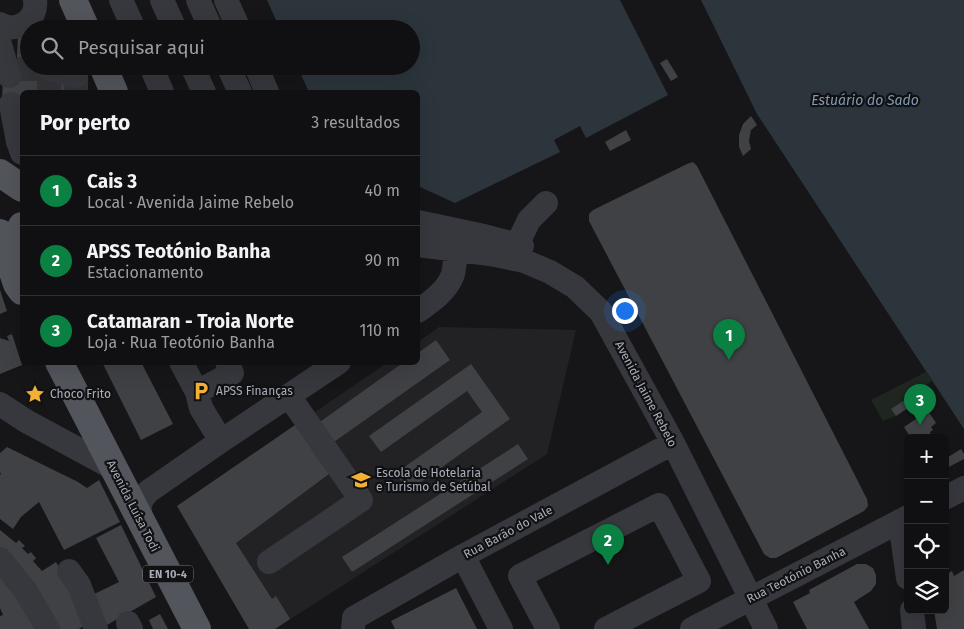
<!DOCTYPE html>
<html lang="pt">
<head>
<meta charset="utf-8">
<style>
  :root { --surface:#101012; --page:#19191b; --text:#f1f3f6; --muted:#9c9d9f; --line:#303032; --accent:#0b8043 }
  body { margin:0; font-family:"Fira Sans",sans-serif; background:var(--page); color:var(--text) }
  .controls { position:absolute; right:15px; bottom:15px; display:grid; overflow:hidden; border-radius:8px; box-shadow:0 5px 20px #0002 }
  .controls button { width:45px; height:45px; display:grid; place-items:center; padding:0; border:0; border-bottom:1px solid var(--line); background:var(--surface); color:var(--text); font:25px sans-serif }
  .you { position:absolute; left:624px; top:310px; width:18px; height:18px; margin:-12px; border:4px solid #fff; border-radius:50%; background:#1a73e8; box-shadow:0 0 0 8px #1a73e833 }
  .badge { display:grid; place-items:center; width:32px; height:32px; border-radius:50%; background:var(--accent); color:#fff; font-size:16px; font-weight:700 }
  .pin { position:absolute; translate:-50% -41px; filter:drop-shadow(0 1px 2px #0008) }
  .pin::after { content:''; position:absolute; top:26px; width:18px; height:15px; background:inherit; clip-path:polygon(0 0,100% 0,50% 100%) }
  .list { margin:0; padding:0; list-style:none }
  h2 { display:flex; justify-content:space-between; align-items:center; height:65px; margin:0; padding:0 20px; font-size:21px }
  h2 small { font-size:16px; font-weight:400; color:var(--muted) }
  .list li { display:grid; grid-template-columns:32px 1fr auto; gap:15px; align-items:center; box-sizing:border-box; height:70px; padding:0 20px; border-top:1px solid var(--line) }
  .list b { display:block; font-size:19px; white-space:nowrap }
  .list p { margin:0; font-size:16px; white-space:nowrap; color:var(--muted) }
  .list em { font-size:16px; font-style:normal; color:var(--muted) }
  .icon { flex:none; width:28px; height:28px; fill:none; stroke:currentColor; stroke-width:2; stroke-linecap:round; stroke-linejoin:round }
  .map { position:relative; flex:none; width:964px; height:629px; overflow:hidden }
  .search { position:absolute; background:var(--surface); box-shadow:0 5px 20px #0002; left:20px; top:20px; width:400px; height:55px; display:flex; align-items:center; gap:12px; box-sizing:border-box; padding:0 18px; border-radius:28px; color:var(--muted); font-size:19px }
  .panel { position:absolute; background:var(--surface); box-shadow:0 5px 20px #0002; left:20px; top:90px; width:400px; height:275px; border-radius:8px }
  .map>svg:first-child { display:block }
</style>
</head>
<body>
<div class="map">
<svg width="964" height="629" viewBox="0 0 964 629">
  <rect width="100%" height="100%" fill="#161618"/>
  <path fill="#222225" d="M439 327 576 330 547 454 275 629H249L177 506 387 363 418 362V342Z"/>
  <path fill="#1e261f" d="M926 372 932 381 892 409 896 416 883 421 871 400Z"/>
  <path fill="#2c353c" d="M267 0H620L668 95 586 138 580 126 554 140 560 152 455 203 418 186V92H309L297 66H411V29H280Z
    M701 0H964V429L757 114Z"/>
  <path fill="#404145" d="M18 35H29V66H49L87 76V92H22V104H2L3 76H16Z
    M667 59 678 77 671 81 660 63Z
    M751 116 757 125 751 130 749 141 751 149 743 156 739 147V135L743 124Z
    M626 130 631 140 610 151 605 142Z
    M693 162 697 166 867 499 868 506 864 511 776 558H770L764 554 589 221V214L593 210 687 164Z
    M0 290 7 311 0 314Z
    M12 334 22 365 0 374V338L9 341 7 336Z
    M436 340 450 360 331 444 317 424 404 362H418V353Z
    M102 362H141L173 424 141 440Z
    M471 364 510 419 408 491 396 473 482 412 467 391 381 452 369 436Z
    M920 390 925 397 896 416 891 409Z
    M928 411 936 423 931 427 933 430 930 432 931 438H911L904 427Z
    M295 425 329 474 236 543 272 599 276 596 290 619 275 629H249L177 506Z
    M518 444 528 459 352 572 342 557Z
    M7 447 78 482 87 488 99 480 120 522 64 550 39 502 21 517 13 529 0 519V475L1 474 0 472V453Z
    M961 449 964 454V459L945 469V459Z
    M121 525 156 597 100 629 88 597 119 582 96 538Z
    M0 530 16 543 19 540 25 546 22 548 28 554 31 552 36 558 33 561 42 571 56 562 90 621 79 629H51L0 554Z
    M857 564H866L873 568 876 575V584L871 591 854 602 869 629H807L793 602 810 593 809 590Z
    M0 568 44 629H0V616L3 615 0 608Z
    M964 570V629H937L934 610H945V575L952 571 954 576Z
    M456 588 477 629H395L391 621Z
    M160 614 168 629H153L149 620Z"/>
  <g fill="none" stroke-linecap="round" stroke-linejoin="round">
    <path stroke="#333438" stroke-width="24" stroke-dasharray="24 12" stroke-linecap="butt" d="M17 69H49V92
      M76 76V92"/>
    <path stroke="#37383d" stroke-width="24" d="M121 0 134 29
      M162 0 175 29
      M198 0 211 29
      M226 0 239 29
      M0 24C17 34 38 20 35 0
      M0 44 9 76
      M151 66 162 92
      M192 66 204 92
      M228 66 240 92
      M256 66 267 92
      M49 69 76 76
      M11 104 18 142 22 153
      M418 222 484 236 522 246
      M418 245 490 254 524 261 550 272 575 287 601 312 673 443 766 629
      M517 245 529 220 546 203
      M418 311C431 302 448 290 453 274 455 266 455 258 456 250
      M181 362 197 392 201 408 221 441
      M197 392 232 373 227 362
      M0 404 26 421 113 468
      M945 498 964 488
      M140 519C139 507 139 500 149 491L221 441 339 362
      M900 521 908 578
      M463 556 501 629
      M0 559 25 590 48 629
      M269 562 361 500 289 396
      M69 571 79 585 96 629
      M912 610 914 629
      M128 623 131 629
      M353 629 354 618 463 556 673 443
      M548 629 520 576 659 505 699 581 606 629
      M692 629 908 517"/>
    <path stroke="#53555c" stroke-width="28" d="M73 0 86 29
      M103 66 114 92
      M0 173 22 188
      M0 233 17 284 22 291
      M8 255 15 239 22 226
      M59 362 197 629"/>
  </g>
  <defs>
    <g id="parking-bare" transform="scale(1.5)"><path d="M-3.5-5.5H1a3.5 3.5 0 0 1 0 7H-1V5.5H-3.5ZM-1-3.4V-.6H.8a1.4 1.4 0 0 0 0-2.8Z" fill="#f2b134" stroke="#111113" stroke-width="2.5" paint-order="stroke"/></g>
    <g id="sight-bare" transform="scale(1.5)"><path d="M0-6L1.8-2.2L6-1.7L2.9 1.2L3.7 5.4L0 3.3L-3.7 5.4L-2.9 1.2L-6-1.7L-1.8-2.2Z" fill="#f2b134" stroke="#111113" stroke-width="2.5" paint-order="stroke"/></g>
    <g id="school-bare" transform="scale(1.5)"><path d="M0-5L7-2L0 1L-7-2ZM-4 1L0 2.5L4 1V4Q0 6-4 4Z" fill="#f2b134" stroke="#111113" stroke-width="2.5" paint-order="stroke"/></g>
  </defs>
  <g fill-rule="evenodd">
    <use href="#parking-bare" x="201" y="391"/>
    <use href="#sight-bare" x="35" y="394"/>
    <use href="#school-bare" x="361" y="480"/>
  </g>
  <g text-anchor="middle" stroke-width="4.5" stroke-linejoin="round" paint-order="stroke">
    <rect fill="#111113" stroke="#7b7e86" stroke-width="1" x="143" y="565.5" width="50" height="17" rx="4"/>
    <g font-size="11" font-weight="bold" fill="#a8adb8">
      <text x="168" y="578">EN 10-4</text>
    </g>
    <g font-size="12" fill="#a8adb8" stroke="#111113" text-anchor="start">
      <text x="216" y="395">APSS Finanças</text>
      <text x="50" y="398">Choco Frito</text>
      <text x="376" y="477">Escola de Hotelaria<tspan x="376" dy="14">e Turismo de Setúbal</tspan></text>
    </g>
    <g font-size="12" fill="#a8adb8" stroke="#111113">
      <text transform="translate(646 394) rotate(62)" y="4">Avenida Jaime Rebelo</text>
      <text transform="translate(133 506) rotate(63)" y="4">Avenida Luísa Todi</text>
      <text transform="translate(508 532) rotate(-28)" y="4">Rua Barão do Vale</text>
      <text transform="translate(796 575) rotate(-27)" y="4">Rua Teotónio Banha</text>
    </g>
    <g font-size="14" font-style="italic" fill="#7f9bb3" stroke="#111113">
      <text x="865" y="105">Estuário do Sado</text>
    </g>
  </g>
</svg>
<div class="controls">
<button>+</button>
<button>−</button>
<button><svg class="icon" aria-label="locate" viewBox="0 0 24 24"><circle cx="12" cy="12" r="6"/><path d="M12 2v4M12 18v4M2 12h4M18 12h4"/></svg></button>
<button><svg class="icon" aria-label="layers" viewBox="0 0 24 24"><path d="M12 4l9 5-9 5-9-5zM3 14l9 5 9-5"/></svg></button>
</div>
<div class="you"></div>
<div class="pin badge" style="left:729px;top:360px">1</div>
<div class="pin badge" style="left:608px;top:565px">2</div>
<div class="pin badge" style="left:920px;top:425px">3</div>
<div class="search"><svg class="icon" aria-label="search" viewBox="0 0 24 24"><circle cx="10" cy="10" r="6"/><path d="M15 15l6 6"/></svg>Pesquisar aqui</div>
<section class="panel">
<h2>Por perto<small>3 resultados</small></h2>
<ul class="list">
<li><span class="badge">1</span><div><b>Cais 3</b><p>Local · Avenida Jaime Rebelo</p></div><em>40 m</em></li>
<li><span class="badge">2</span><div><b>APSS Teotónio Banha</b><p>Estacionamento</p></div><em>90 m</em></li>
<li><span class="badge">3</span><div><b>Catamaran - Troia Norte</b><p>Loja · Rua Teotónio Banha</p></div><em>110 m</em></li>
</ul>
</section>
</div>
</body>
</html>
